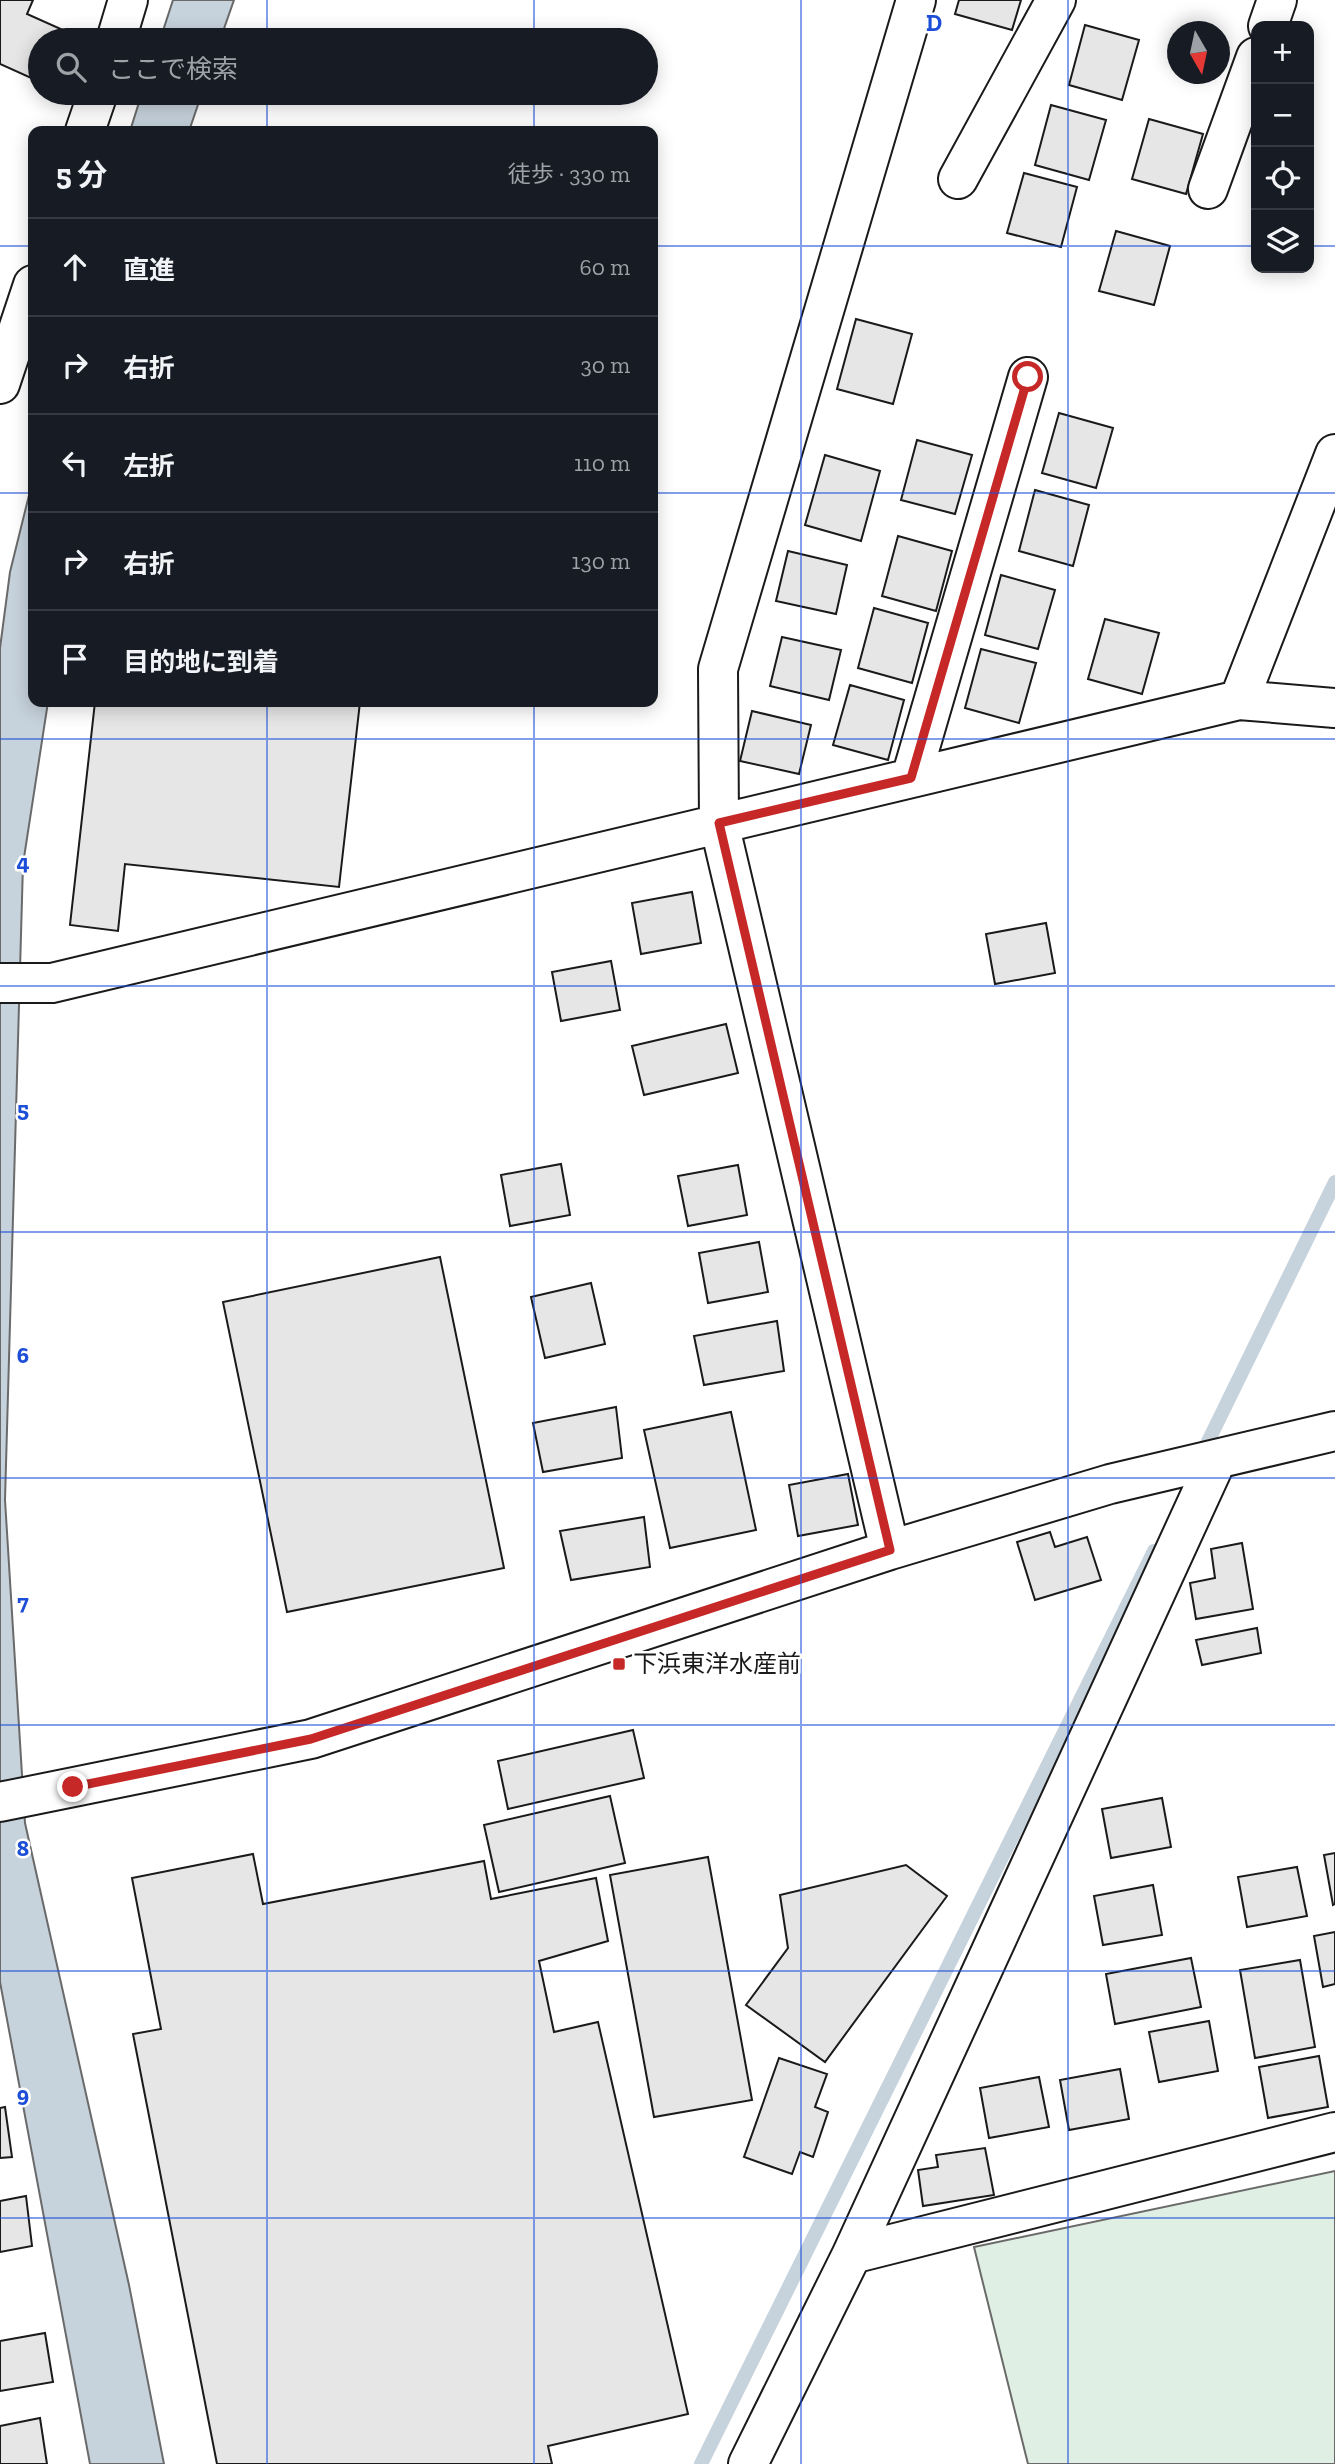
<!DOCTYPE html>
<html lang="ja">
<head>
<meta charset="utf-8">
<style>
  :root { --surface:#171b24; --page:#242831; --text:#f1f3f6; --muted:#9ea1a6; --line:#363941 }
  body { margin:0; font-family:"Zilla Slab","Noto Sans JP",serif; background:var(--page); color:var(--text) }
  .controls { position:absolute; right:21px; top:21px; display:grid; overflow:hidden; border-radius:14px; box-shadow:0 4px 18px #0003 }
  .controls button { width:63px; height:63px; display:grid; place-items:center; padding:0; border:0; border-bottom:2px solid var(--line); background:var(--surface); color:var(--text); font:35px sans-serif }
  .compass { position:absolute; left:1167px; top:21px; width:63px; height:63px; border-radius:50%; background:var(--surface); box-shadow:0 4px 18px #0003; rotate:171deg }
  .stop { position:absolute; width:21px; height:21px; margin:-16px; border:5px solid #c62828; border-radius:50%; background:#fff }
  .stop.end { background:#c62828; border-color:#fff; box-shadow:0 2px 7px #0008 }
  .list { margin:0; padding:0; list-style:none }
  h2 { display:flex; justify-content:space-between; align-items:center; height:91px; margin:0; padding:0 28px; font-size:30px }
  h2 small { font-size:23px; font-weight:400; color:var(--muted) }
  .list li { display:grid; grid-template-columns:46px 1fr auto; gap:21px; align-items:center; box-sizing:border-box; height:98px; padding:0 28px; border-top:2px solid var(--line) }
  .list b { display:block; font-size:26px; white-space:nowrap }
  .list em { font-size:23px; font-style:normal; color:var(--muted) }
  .icon { flex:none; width:38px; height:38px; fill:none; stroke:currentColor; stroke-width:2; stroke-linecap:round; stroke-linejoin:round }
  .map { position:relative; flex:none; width:1335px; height:2464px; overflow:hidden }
  .search { position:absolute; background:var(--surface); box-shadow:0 4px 18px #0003; left:28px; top:28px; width:630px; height:77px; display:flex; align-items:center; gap:18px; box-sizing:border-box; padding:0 24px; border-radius:38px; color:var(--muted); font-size:26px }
  .panel { position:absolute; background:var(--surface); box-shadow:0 4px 18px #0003; left:28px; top:126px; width:630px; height:581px; border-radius:14px }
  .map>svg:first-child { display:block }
</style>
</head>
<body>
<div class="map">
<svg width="1335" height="2464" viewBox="0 0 1335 2464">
  <rect width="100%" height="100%" fill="#fff"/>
  <path fill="#e0efe3" stroke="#6a6a6a" stroke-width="2" d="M1335 2171V2464H1028L974 2247Z"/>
  <path fill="#c6d2dc" stroke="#6a6a6a" stroke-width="2" d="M173 0H234L220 40H160Z
    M142 93H202L189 131H130Z
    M33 479V702H48L23 864 5 1500 25 1823 129 2285 164 2464H90L0 1982V648L10 572Z"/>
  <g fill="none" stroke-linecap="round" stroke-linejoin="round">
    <path stroke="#c6d2dc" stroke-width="14" d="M1200 1458 1335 1182
      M701 2464 1154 1551"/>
  </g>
  <path fill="#e6e6e6" stroke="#1a1a1a" stroke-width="2" d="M0 0H33L27 14 63 30 59 40H40V82L0 64Z
    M959 0H1021L1012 30 955 14Z
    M1085 25 1139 40 1122 100 1069 85Z
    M1051 105 1106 120 1089 180 1035 165Z
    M1149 119 1203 134 1186 194 1132 179Z
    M1024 173 1077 187 1061 247 1007 233Z
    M1116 231 1170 246 1154 305 1099 291Z
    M856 319 912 334 893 404 837 389Z
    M1059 413 1113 428 1096 488 1042 473Z
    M917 440 972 455 955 514 901 500Z
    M825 455 880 471 861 541 805 525Z
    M1035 490 1089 505 1073 566 1019 551Z
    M898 536 952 551 936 611 882 596Z
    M788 551 847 565 836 614 776 601Z
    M1001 575 1055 590 1038 649 985 635Z
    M874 608 928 623 912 683 858 668Z
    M1105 619 1159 633 1142 694 1088 679Z
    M782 637 841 650 829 700 770 686Z
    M981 649 1036 663 1019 723 965 708Z
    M850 685 904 700 888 760 833 745Z
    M95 702H360L339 887 125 864 118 931 70 925Z
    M752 711 811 725 799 774 740 761Z
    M692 892 701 943 641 954 632 903Z
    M1046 923 1055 973 995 984 986 934Z
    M611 961 620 1010 561 1021 552 972Z
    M726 1024 738 1073 644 1095 632 1046Z
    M561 1164 570 1215 510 1226 501 1175Z
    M738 1165 747 1215 688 1226 678 1176Z
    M759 1242 768 1292 708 1303 699 1253Z
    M440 1257 504 1568 287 1612 223 1302Z
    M591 1283 605 1344 545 1358 531 1297Z
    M777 1321 784 1371 704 1385 694 1336Z
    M616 1407 622 1458 543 1472 533 1423Z
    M731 1412 756 1530 670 1548 644 1430Z
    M848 1474 858 1525 798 1536 789 1485Z
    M644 1517 650 1567 571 1580 560 1531Z
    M1050 1532 1055 1547 1087 1537 1101 1580 1035 1600 1017 1542Z
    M1242 1543 1253 1609 1196 1619 1190 1583 1215 1578 1211 1549Z
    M1257 1628 1261 1653 1202 1665 1196 1640Z
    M633 1730 644 1778 508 1809 498 1761Z
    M610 1796 625 1863 499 1892 484 1825Z
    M1162 1798 1171 1847 1111 1858 1102 1809Z
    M1335 1853V1904L1333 1905 1324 1855Z
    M253 1854 263 1904 484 1861 491 1899 596 1878 608 1941 539 1961 554 2032 598 2022 688 2414 548 2446 552 2464H217L133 2034 161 2029 132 1878Z
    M708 1857 752 2100 654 2117 610 1875Z
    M906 1865 947 1896 825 2062 746 2005 788 1948 780 1895Z
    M1297 1867 1307 1916 1247 1927 1238 1877Z
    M1153 1885 1162 1935 1103 1945 1094 1896Z
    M1335 1932V1984L1323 1987 1314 1936Z
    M1191 1958 1201 2007 1115 2024 1106 1974Z
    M1300 1960 1315 2047 1255 2058 1240 1970Z
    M1209 2021 1218 2071 1159 2082 1149 2032Z
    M1319 2056 1328 2107 1268 2118 1259 2067Z
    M779 2058 827 2074 815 2107 828 2112 813 2157 800 2152 792 2174 744 2157Z
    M1120 2069 1129 2119 1069 2130 1060 2080Z
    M1039 2077 1049 2127 989 2138 980 2088Z
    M5 2107 12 2157 0 2158V2108Z
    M985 2148 994 2195 923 2206 918 2170 938 2167 936 2155Z
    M26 2196 32 2246 0 2252V2201Z
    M45 2333 53 2382 0 2391V2341Z
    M40 2418 47 2464H0V2426Z"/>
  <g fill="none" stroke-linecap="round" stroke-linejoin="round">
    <g stroke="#1a1a1a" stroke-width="42">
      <path id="street" d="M1268 26 1277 0
        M958 179 1056 0
        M1208 189 1256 57
        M1239 700 1335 454
        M911 778 1028 377
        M0 983H52L1239 700 1335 708
        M890 1550 719 823 718 669 916 0
        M0 1802 311 1739 890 1550 1110 1484 1335 1431
        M852 2254 1217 1459
        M748 2464 852 2254 1335 2132"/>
    </g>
    <g stroke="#1a1a1a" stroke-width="42">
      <path id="secondary" d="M116 40 128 0
        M85 131 98 93
        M0 384 33 285"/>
    </g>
    <use href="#street" stroke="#fff" stroke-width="38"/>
    <use href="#secondary" stroke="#fff" stroke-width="38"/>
  </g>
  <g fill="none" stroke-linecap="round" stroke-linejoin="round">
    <path stroke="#c62828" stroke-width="9" d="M73 1787 311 1739 890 1550 719 823 911 778 1028 377"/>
  </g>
  <path fill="none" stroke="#1d4ed8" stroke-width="2" stroke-opacity="0.55" d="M267 0V40M534 0V40M801 0V2464M1068 0V2464M267 93V131M534 93V131M0 246H33M653 246H1256M1309 246H1335M0 493H33M653 493H1335M267 702V2464M534 702V2464M0 739H1335M0 986H1335M0 1232H1335M0 1478H1335M0 1725H1335M0 1971H1335M0 2218H1335"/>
  <rect fill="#c62828" stroke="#fff" stroke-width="2.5" x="612" y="1657" width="14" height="14" rx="3.5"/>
  <g text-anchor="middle" stroke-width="5" stroke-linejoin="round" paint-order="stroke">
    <g font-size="24" fill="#1a1a1a" stroke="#fff" text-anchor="start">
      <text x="633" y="1672">下浜東洋水産前</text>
    </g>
  </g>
  <g font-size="23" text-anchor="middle" font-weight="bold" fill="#1d4ed8" stroke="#fff" stroke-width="5" stroke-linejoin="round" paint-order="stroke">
    <text x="934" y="31">D</text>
    <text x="23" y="870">4</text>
    <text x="23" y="1117">5</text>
    <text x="23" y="1363">6</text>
    <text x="23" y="1610">7</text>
    <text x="23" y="1856">8</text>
    <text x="23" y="2102">9</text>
  </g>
</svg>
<div class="controls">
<button>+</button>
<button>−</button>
<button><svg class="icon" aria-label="locate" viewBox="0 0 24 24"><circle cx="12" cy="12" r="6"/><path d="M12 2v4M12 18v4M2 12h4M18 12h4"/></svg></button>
<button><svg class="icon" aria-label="layers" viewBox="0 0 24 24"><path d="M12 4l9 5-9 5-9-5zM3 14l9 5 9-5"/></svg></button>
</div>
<svg class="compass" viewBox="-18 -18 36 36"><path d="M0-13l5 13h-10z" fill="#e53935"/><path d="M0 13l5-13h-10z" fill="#9ea1a6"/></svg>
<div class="stop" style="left:1028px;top:377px"></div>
<div class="stop end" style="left:73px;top:1787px"></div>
<div class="search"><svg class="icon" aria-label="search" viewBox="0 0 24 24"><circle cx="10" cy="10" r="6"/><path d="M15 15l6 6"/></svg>ここで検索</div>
<section class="panel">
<h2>5 分<small>徒歩 · 330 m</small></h2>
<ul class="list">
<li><svg class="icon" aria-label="ahead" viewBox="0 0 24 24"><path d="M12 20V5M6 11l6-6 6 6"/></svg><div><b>直進</b></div><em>60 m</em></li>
<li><svg class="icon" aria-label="right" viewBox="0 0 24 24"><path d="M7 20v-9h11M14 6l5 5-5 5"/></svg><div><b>右折</b></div><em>30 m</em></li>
<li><svg class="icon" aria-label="left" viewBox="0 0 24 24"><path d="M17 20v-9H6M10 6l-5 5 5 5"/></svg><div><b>左折</b></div><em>110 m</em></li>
<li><svg class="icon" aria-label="right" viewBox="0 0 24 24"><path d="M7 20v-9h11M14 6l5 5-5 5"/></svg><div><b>右折</b></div><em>130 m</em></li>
<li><svg class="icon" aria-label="arrive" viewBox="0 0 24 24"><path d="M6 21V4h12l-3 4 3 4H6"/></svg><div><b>目的地に到着</b></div></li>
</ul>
</section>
</div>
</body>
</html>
